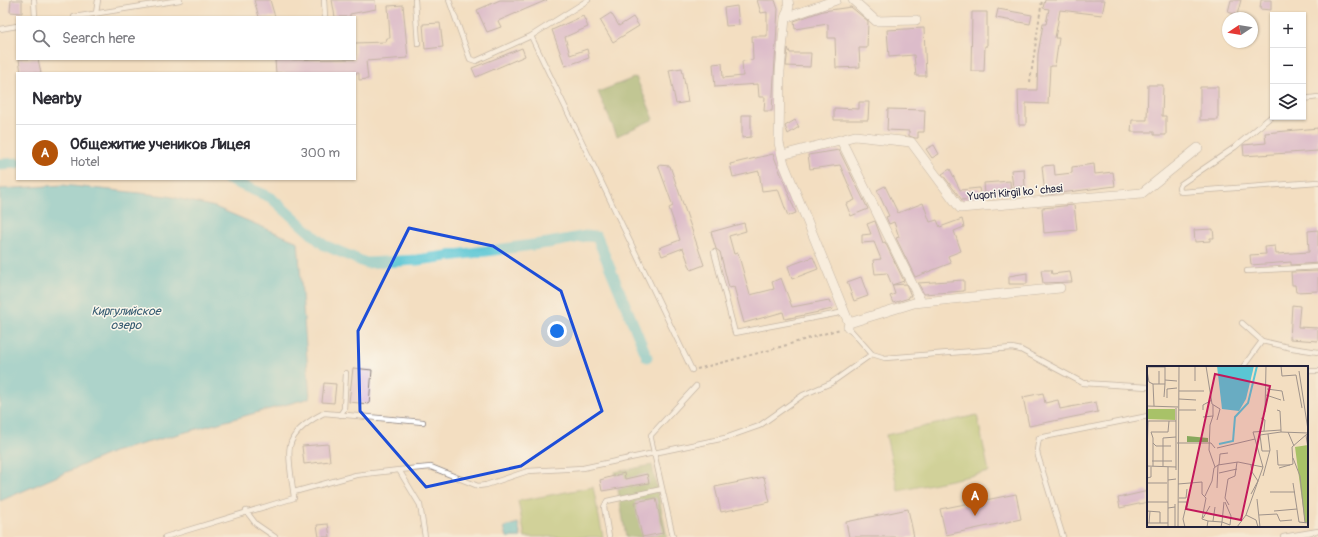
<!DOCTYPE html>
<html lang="en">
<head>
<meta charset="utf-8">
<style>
  :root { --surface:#fff; --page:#f7f7f7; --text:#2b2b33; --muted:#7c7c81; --line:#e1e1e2; --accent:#b45309 }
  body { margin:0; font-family:Pangolin,sans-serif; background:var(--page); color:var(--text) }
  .controls { position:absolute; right:12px; top:12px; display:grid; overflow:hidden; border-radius:0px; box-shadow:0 1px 3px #0004 }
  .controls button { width:36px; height:36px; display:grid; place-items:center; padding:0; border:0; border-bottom:1px solid var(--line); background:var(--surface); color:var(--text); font:20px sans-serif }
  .compass { position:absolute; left:1222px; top:12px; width:36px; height:36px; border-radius:50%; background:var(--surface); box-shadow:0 1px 3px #0004; rotate:258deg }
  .you { position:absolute; left:557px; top:331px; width:14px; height:14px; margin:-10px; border:3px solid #fff; border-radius:50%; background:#1a73e8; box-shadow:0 0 0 6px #1a73e833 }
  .badge { display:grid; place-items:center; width:26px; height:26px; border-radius:50%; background:var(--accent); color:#fff; font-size:13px; font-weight:700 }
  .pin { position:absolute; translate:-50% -33px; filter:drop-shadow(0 1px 2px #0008) }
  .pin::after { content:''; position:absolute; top:21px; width:14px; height:12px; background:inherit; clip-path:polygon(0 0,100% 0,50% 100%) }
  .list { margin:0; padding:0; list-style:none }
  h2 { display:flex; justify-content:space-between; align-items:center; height:52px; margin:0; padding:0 16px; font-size:17px }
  h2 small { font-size:13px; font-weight:400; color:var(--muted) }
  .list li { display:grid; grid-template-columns:26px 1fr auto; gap:12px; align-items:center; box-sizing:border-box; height:56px; padding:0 16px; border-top:1px solid var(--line) }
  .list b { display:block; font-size:15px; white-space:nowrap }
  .list p { margin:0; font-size:13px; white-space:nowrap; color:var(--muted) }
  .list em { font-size:13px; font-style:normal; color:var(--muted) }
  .icon { flex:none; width:22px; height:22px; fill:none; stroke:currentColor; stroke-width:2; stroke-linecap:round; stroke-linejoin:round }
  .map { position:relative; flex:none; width:1318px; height:537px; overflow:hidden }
  .search { position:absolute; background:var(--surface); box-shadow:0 1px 3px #0004; left:16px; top:16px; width:340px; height:44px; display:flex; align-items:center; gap:10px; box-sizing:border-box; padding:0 14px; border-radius:0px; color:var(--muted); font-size:15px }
  .panel { position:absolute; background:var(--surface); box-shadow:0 1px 3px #0004; left:16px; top:72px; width:340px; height:108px; border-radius:0px }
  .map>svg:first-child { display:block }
</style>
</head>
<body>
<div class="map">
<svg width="1318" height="537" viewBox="0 0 1318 537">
  <rect width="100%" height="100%" fill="#fbf7ec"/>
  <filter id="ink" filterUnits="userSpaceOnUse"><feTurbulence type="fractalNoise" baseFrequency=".025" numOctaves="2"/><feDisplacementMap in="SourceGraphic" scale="8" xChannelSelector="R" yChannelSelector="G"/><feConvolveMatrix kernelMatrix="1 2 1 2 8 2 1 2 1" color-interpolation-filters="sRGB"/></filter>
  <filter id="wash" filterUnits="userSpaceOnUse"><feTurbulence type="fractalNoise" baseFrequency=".012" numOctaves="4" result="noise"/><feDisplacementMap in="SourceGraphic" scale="16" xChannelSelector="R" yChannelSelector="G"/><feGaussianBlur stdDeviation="0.9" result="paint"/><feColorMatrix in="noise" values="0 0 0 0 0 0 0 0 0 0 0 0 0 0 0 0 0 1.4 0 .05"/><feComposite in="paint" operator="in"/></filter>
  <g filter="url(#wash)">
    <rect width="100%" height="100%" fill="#f3dec1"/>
    <path fill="#a8c268" stroke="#657252" d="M977 415 989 472 898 491 886 435Z
      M593 487 603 537H525L518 501Z"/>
    <path fill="#86a85c" stroke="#54654c" d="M636 77 654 119 617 136 598 92Z
      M652 465 667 537H626L615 472Z"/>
    <path fill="#5ac6d4" stroke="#3e7488" d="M63 185 168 196 215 207 298 242 310 398 113 452 0 501V189Z
      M518 523 521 537H507L504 527Z"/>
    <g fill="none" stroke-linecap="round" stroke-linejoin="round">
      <path stroke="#5ac6d4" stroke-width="11" d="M0 164 17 163
        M227 179 270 197 324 245 366 263 417 260 548 243 586 236 597 237 647 357"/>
    </g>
    <g id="blocks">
      <path fill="#c293d6" d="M11 0H22V13L10 12Z
        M254 0H270L275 17H259Z
        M332 0H375L376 9 350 14V17H335Z
        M500 0H547L498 21 501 27 487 32 477 10Z
        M757 0H775L778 9 772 111H764L765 97H759L758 84 715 87 713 64 722 63 723 78 743 76 742 61 753 60 752 36H767V12L761 13Z
        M1045 0H1105L1102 15 1060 10 1055 38H1059L1055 66H1050L1048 104 1026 103V125H1019L1018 90H1037L1038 54 1043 24H1046L1049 9 1043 8Z
        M1231 0H1241L1237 15 1228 12Z
        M1261 0H1271V10L1260 9Z
        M403 5 408 58 366 61 368 79 359 80V73H276L275 60 355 59V43L386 42 387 38H390L388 6Z
        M737 6 739 25 726 26 724 8Z
        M851 7 868 21 867 48H859L860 67 836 68 835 38H828V24L795 29 794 21 823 11Z
        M998 9 1032 15 1030 24 996 18Z
        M972 12H987V46H985L984 71H971Z
        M611 13 619 26 633 17 639 26 613 42 600 20Z
        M583 16 588 27 565 37 570 55 587 49 589 58 565 66 552 30Z
        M440 23 443 47 425 49 423 24Z
        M924 28 926 76H916L914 55 889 57 887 30Z
        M522 48 525 56 476 77 472 68Z
        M788 48 790 53H811L810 67 786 66Z
        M19 59H38L41 73H21Z
        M682 68 688 102 676 104 669 70Z
        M1148 85H1163L1162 116H1166V135H1154V132H1131L1132 120H1147Z
        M1200 87H1218V120H1200Z
        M859 102H869L868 120H834V108L859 109Z
        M888 109 925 110 924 132H918V138H915L909 136V131L887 130Z
        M742 115H751V137L742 138Z
        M795 120 799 127 788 134 785 126Z
        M1318 128V151L1244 156 1243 145 1266 143 1265 133Z
        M934 145 939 154 932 158 926 149Z
        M839 150 868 209 851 216 846 204 855 200 840 165 810 169 808 155Z
        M773 154 796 213 788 216 778 189 762 191 759 171 733 177 730 164Z
        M1094 164 1095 174 1113 172 1115 186 1045 195 1042 166 1054 165 1055 175 1072 173V167Z
        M658 165 670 166 704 265 691 270 683 248 662 256 659 248 680 240 669 208 673 206Z
        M950 169 960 190 979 188 981 198 962 200 942 174Z
        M1024 169 1025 186 1013 188 1011 170Z
        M1010 181 1011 192 985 194 984 183Z
        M885 186 898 213 923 203 930 222 937 220 940 227 962 219 964 227 954 231 961 251 948 256 951 263 915 277 896 238 899 237 894 222 889 224 886 217 889 216 877 190Z
        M1074 205 1077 230 1044 233 1042 208Z
        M875 221 883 243 885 242 904 281 892 285 887 273 875 274 873 260 881 259 874 242 862 243V235L871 234 867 224Z
        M744 223 746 231 729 236 734 254 738 253 750 295 774 289 772 282 781 278 792 307 829 300 833 309 785 319 783 312 744 323 734 287 729 288 720 252 716 249 711 232Z
        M1213 229 1214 238H1210V241L1195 242 1194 230Z
        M1318 230V263L1291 265V262L1251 265 1250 255 1266 254 1265 247 1275 246 1276 254 1309 252 1308 231Z
        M813 257 818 269 792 279 788 266Z
        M1041 270H1051L1052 274 1070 272 1072 282 1043 283Z
        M1318 271V291L1296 292 1295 285H1292L1291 272Z
        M1027 273V284H1009V276Z
        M861 277 868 296 854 301 847 282Z
        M964 280V291L924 294 918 283Z
        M906 284 911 296H908L909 298 893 303 890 296 895 294 892 285Z
        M1292 305 1300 306 1298 327 1318 328V341L1290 339Z
        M353 368 372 370 369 404 349 402Z
        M324 383 336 384 334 403 322 402Z
        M1043 393 1045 403 1058 400 1060 409 1096 402 1098 412 1029 426 1023 397Z
        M328 444 330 461 304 464 302 446Z
        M624 473 625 479 647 474 649 483 602 491 600 480Z
        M764 477 770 502 721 512 715 487Z
        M1148 491V502L1120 508 1118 498Z
        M1016 494 1021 519 946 535 940 509Z
        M656 498 663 533 642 537 635 502Z
        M908 509 914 537H849L846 522Z
        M328 524 330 537H319L317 525Z"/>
    </g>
  </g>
  <g filter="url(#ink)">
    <use href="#blocks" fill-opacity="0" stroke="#8a807e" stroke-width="1"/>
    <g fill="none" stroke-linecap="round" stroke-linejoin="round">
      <g stroke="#8a807e" stroke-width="6">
        <path id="service" d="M34 0 35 17
          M324 0 325 17
          M415 0 418 44
          M449 0 470 59 476 61 531 36 692 370
          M96 13 98 0
          M74 17 180 0
          M0 29 17 26
          M531 36 588 0
          M1303 99 1318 97
          M1273 115 1235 147 1181 184 1179 188 1181 192 1318 182
          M714 252 735 333 845 312
          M1247 271 1318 267
          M1242 323 1262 341 1292 348 1318 352
          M848 327 872 354 885 358 1012 348 1021 350 1083 383 1148 387
          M1243 367 1262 341
          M1307 371H1318
          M340 415 344 409 346 373
          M399 470 431 467 478 486 486 485 528 471 583 468 725 438 759 426 803 395 831 383 872 354
          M294 492 356 475 399 470 420 505 425 537
          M246 511 256 524 275 537
          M165 537 294 498C293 486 287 457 290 446 293 431 312 419 324 413L423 422
          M609 537 604 507 607 501 662 489
          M673 537 651 439V435L696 386
          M1063 537 1038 456 1037 450 1039 438 1148 416
          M1283 537 1318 531"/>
      </g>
      <g stroke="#8a807e" stroke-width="10">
        <path id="minor" d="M788 0 789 7 785 18 780 71 779 143 784 164 849 323 848 327
          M853 0 876 21 916 20
          M785 18 836 0
          M841 140 921 302
          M782 155 855 136 911 142 960 208 1142 193 1198 148
          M849 323 914 303 1060 288"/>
      </g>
      <path stroke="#8a807e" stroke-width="2" stroke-dasharray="3 3" stroke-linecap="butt" d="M1030 82 1042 0
        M697 369 770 350 840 329"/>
      <use href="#service" stroke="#fff" stroke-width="4.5"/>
      <use href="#minor" stroke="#fff" stroke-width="9"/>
    </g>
  </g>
  <path d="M0 0H1318V537H0ZM409 228 493 246 561 291 602 411 521 466 426 487 360 411 358 331Z" fill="#f3dec1" fill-opacity=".55" fill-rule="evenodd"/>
  <path fill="none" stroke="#1d4ed8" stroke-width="3" stroke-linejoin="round" d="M409 228 493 246 561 291 602 411 521 466 426 487 360 411 358 331Z"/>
  <g text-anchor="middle" stroke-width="3" stroke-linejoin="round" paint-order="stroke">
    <g font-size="11" fill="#22223b" stroke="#fbf7ec">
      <text transform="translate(1015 192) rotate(-5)" y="4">Yuqori Kirgil koʻchasi</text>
    </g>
    <g font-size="12" font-style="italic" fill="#365b71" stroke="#fbf7ec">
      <text x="126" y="315">Киргулийское<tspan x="126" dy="14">озеро</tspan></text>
    </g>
  </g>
  <g transform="translate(1147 366)">
    <rect width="161" height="161" fill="#f3dec1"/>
    <path d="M0 43H28V54L0 53ZM161 79V156L158 157 148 81Z" fill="#a8c268"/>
    <path d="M40 70 61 72V76H40Z" fill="#86a85c"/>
    <path d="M70 0H107L99 33 92 45 75 43Z" fill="#5ac6d4"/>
    <path fill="none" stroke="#5ac6d4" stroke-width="2" d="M72 78 86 75 88 51 101 37 110 0"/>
    <path fill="none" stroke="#9f938b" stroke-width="1" d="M48 0V15M59 0 65 38 73 43 70 54M134 0 135 10 149 9 155 42M0 1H18M0 5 2 16 6 18M12 5V18M152 5 161 64M18 14 30 15M120 23 135 25 137 35M32 25H57M119 29 134 34M17 31 18 18M20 32V23L30 22M32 33 49 34M0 40 31 41M7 40 6 18H18V0M32 44H49M56 44V39L65 34M130 44 133 45 134 64M118 46 119 0M66 50 63 59 62 84 68 101M56 51 66 50V39M114 52 118 54 117 65M141 66 147 80M159 69 161 83M108 73 116 101M30 77H64L68 82M24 80H16V72L29 71M70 82 108 73 106 66 134 64V66L161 67M130 84 131 99H143M123 85H115L113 69 134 66M0 92 1 55H29M146 92 153 110 158 157M5 95H16V80H9L6 77M72 99 73 88 81 87M104 99 105 106 111 115 104 128M0 100 29 101M6 100V72L4 66H21L22 55M16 100V95H25M21 101V114L29 113M132 102 146 98 145 81 160 68M29 104V42M72 107 90 103M116 110 123 84 121 68M0 112 4 111V101M0 117H20M146 117 152 156 161 157M31 118 55 116V128L59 132 55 153 61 155 60 161M70 122 71 99M123 126H148M58 130 65 115 67 102 71 99 91 96 116 101 99 149 90 161M32 132H39L40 123M110 133 113 161M0 136H21V142L28 141M21 136V114M31 136H40L36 153 38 161M82 139 78 132 81 113 88 110 90 96M0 145 13 146V157M127 145 150 143M99 149 109 154 111 161M112 149 130 148 133 155 145 154M56 152 63 140M61 155 75 156M66 155 68 141M75 156 77 136M0 157H21M2 157 3 145M21 161V142M28 161V138M31 161 32 0M74 161 75 156 83 159 84 150 78 136"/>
    <path fill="#c2185b" fill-opacity="0.15" stroke="#c2185b" stroke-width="2" d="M68 8 123 20 94 154 39 143Z"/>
    <rect width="161" height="161" fill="none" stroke="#22223b" stroke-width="2"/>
  </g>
</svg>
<div class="controls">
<button>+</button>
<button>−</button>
<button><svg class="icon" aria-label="layers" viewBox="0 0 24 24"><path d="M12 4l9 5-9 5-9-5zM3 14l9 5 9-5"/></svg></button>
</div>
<svg class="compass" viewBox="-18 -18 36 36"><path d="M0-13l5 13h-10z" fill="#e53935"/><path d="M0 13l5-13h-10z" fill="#7c7c81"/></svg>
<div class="you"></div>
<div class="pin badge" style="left:975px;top:516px">A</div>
<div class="search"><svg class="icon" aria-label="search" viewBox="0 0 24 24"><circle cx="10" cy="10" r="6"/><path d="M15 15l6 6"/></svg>Search here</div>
<section class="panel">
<h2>Nearby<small></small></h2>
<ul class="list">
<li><span class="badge">A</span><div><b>Общежитие учеников Лицея</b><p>Hotel</p></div><em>300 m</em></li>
</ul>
</section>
</div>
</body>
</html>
